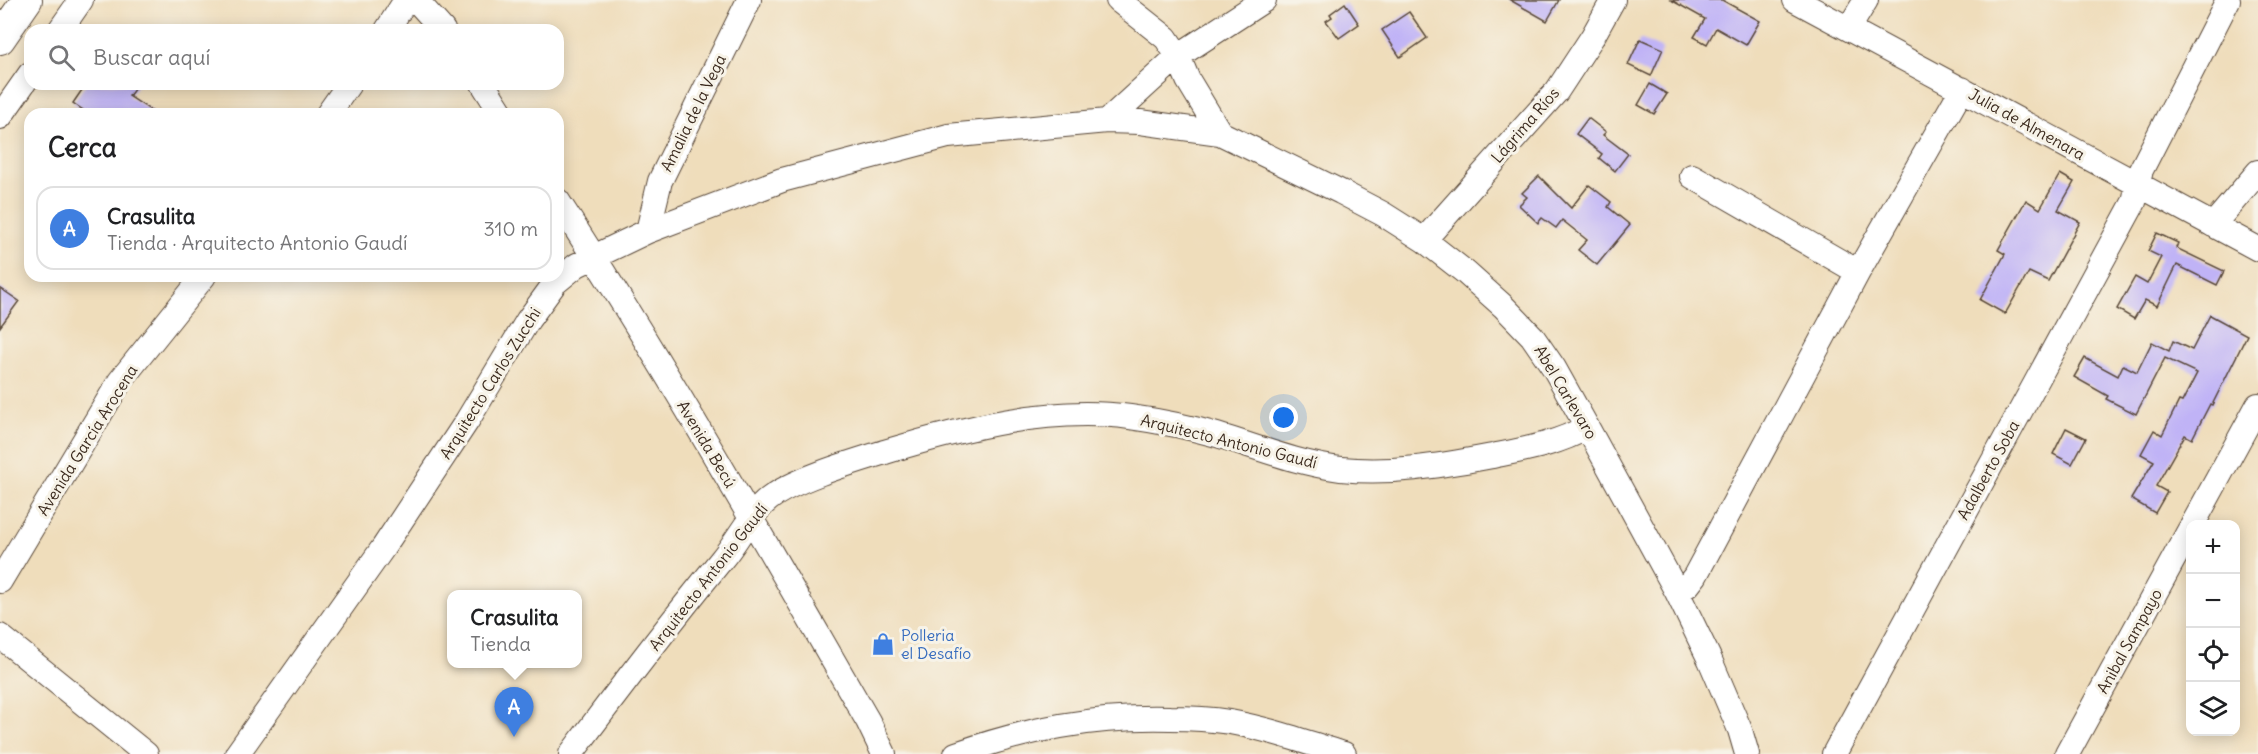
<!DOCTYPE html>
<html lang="es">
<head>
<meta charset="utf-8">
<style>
  :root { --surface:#fff; --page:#f2f2f2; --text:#202124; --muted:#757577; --line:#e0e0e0; --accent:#1f6fb2 }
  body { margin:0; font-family:Delius,sans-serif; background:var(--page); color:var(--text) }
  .controls { position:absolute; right:18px; bottom:18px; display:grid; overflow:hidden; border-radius:12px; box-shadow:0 3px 15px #0003 }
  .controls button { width:54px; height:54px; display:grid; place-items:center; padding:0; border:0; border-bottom:2px solid var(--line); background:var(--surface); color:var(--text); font:30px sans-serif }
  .you { position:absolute; left:1284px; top:418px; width:21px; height:21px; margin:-15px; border:4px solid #fff; border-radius:50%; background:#1a73e8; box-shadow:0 0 0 9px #1a73e833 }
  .badge { display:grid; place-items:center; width:39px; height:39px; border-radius:50%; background:var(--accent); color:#fff; font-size:20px; font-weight:700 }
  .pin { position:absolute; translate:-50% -50px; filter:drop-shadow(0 2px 3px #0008) }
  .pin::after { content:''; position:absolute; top:32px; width:21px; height:18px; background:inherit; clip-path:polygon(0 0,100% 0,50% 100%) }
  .popup { position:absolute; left:447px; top:590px; width:135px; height:78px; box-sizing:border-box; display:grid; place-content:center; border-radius:12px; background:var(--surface); filter:drop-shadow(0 2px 4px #0005); font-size:20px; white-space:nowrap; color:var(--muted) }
  .popup b { font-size:22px; color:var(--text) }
  .popup::after { content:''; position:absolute; left:50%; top:100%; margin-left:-12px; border:12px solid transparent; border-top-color:var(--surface) }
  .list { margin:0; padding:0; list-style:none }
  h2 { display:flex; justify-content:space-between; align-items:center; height:78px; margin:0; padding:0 24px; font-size:26px }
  h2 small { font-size:20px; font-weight:400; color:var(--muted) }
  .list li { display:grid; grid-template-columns:39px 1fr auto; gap:18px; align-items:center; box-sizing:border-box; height:84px; margin:0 12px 12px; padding:0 12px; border:2px solid var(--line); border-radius:18px }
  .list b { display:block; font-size:22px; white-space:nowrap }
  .list p { margin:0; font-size:20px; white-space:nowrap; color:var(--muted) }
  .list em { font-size:20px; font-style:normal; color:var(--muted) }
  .icon { flex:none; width:33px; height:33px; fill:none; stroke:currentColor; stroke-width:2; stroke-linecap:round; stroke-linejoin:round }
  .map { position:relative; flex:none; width:2258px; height:754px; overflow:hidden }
  .search { position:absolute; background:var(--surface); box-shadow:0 3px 15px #0003; left:24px; top:24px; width:540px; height:66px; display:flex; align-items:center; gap:15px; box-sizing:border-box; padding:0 21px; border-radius:18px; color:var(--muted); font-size:22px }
  .panel { position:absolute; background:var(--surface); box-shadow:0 3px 15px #0003; left:24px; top:108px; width:540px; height:174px; border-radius:18px }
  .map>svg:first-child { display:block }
</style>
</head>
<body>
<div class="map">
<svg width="2258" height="754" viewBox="0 0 2258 754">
  <rect width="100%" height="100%" fill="#f7f3e8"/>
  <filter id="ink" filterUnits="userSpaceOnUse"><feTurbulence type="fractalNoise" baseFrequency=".0167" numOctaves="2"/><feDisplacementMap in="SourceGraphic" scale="12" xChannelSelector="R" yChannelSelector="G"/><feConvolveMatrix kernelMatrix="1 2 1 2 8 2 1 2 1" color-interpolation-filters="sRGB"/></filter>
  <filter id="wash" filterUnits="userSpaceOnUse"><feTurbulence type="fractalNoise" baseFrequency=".008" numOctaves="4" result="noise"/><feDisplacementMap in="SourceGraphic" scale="24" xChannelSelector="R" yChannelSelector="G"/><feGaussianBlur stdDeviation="1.35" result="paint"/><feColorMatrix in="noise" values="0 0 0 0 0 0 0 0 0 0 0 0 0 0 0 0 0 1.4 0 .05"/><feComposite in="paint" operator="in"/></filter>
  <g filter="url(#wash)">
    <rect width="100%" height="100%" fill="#efddbb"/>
    <g id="blocks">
      <path fill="#c0b3f6" d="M1510 0H1559L1547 21Z
        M1671 0H1722L1760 21 1746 45 1716 28 1707 44 1694 37 1705 19Z
        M1345 3 1359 24 1339 38 1326 21 1332 17 1330 14Z
        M1409 12 1427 38 1400 57 1382 30Z
        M1640 39 1663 49 1651 76 1628 65Z
        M86 84H138L129 96 156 114H89L73 103Z
        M1650 84 1667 94 1654 114 1638 105Z
        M1588 118 1606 132 1603 135 1628 154 1615 171 1599 158 1602 154 1576 134Z
        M2060 174 2074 182 2058 210 2080 222 2048 281 2029 272 2005 314 1980 300 2005 254 1998 250 2026 200 2040 209Z
        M1539 176 1571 208 1589 185 1611 202 1608 207 1630 225 1597 265 1578 250 1587 240 1562 220 1556 228 1542 218 1538 223 1519 205 1527 197 1522 193Z
        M2157 233 2178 243 2176 248 2224 271 2217 285 2177 265 2157 306 2145 300 2134 319 2117 309 2135 277 2147 284 2161 257 2148 251Z
        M0 288 19 301 0 327Z
        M2210 315 2247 335 2212 405 2210 404 2192 439 2185 435 2156 486 2167 492 2155 513 2131 499 2154 461 2141 454 2154 430 2162 435 2179 401 2182 402 2197 373 2165 358 2136 414 2106 399 2108 396 2074 377 2085 358 2118 376 2123 365 2137 372 2152 342 2169 351 2173 341 2192 350Z
        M2066 428 2086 438 2072 464 2053 454Z"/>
    </g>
  </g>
  <g filter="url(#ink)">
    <use href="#blocks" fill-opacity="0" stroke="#564536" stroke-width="1.5"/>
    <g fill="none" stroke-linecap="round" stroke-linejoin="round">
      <g stroke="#564536" stroke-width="26">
        <path id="minor" d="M416 0 443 30
          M1118 0 1166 38 1178 56 1188 80 1220 133
          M1795 0 2258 249
          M1849 28 1866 0
          M60 30 81 0
          M387 30 406 0
          M483 84 502 114
          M328 114 349 84
          M0 117 30 74
          M1107 121 1178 56 1264 0
          M1692 176 1858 272
          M558 201C668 370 767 546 868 721L884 754
          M2213 225 2258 172
          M648 231 660 181 749 0
          M1424 240 1557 91 1593 36 1613 0
          M2193 524 2258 405
          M0 581 120 381 204 276
          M1677 592 1688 585 1695 576 1858 272 1962 89
          M0 636 146 754
          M237 754 383 548 467 421 528 320 555 283 577 265 648 231 782 180 948 136 1107 121 1140 122 1220 133 1341 192 1383 214 1424 240 1465 272 1503 306 1532 336 1554 368 1587 427 1677 592 1710 660 1740 730 1747 754
          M571 754C620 688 670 623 722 559 738 540 750 514 769 499 794 479 856 461 888 451 964 428 1050 406 1130 417 1159 421 1189 427 1217 435 1257 447 1299 464 1341 469 1390 474 1439 466 1487 457 1521 450 1556 445 1587 427
          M956 754C1028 729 1093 716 1170 718 1190 718 1210 719 1230 722 1268 729 1306 742 1344 754
          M1834 754 2134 202 2141 170 2228 0
          M2067 754 2190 529"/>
      </g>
      <g stroke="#564536" stroke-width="32">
        <path id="major" d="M0 39 27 0"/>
      </g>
      <use href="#minor" stroke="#fff" stroke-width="24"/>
      <use href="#major" stroke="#fff" stroke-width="30"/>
    </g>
  </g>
  <defs>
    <g id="shop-bare" transform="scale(1.8)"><path d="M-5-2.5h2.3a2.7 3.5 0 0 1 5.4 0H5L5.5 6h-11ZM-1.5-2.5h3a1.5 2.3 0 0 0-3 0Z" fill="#3f7fe0" stroke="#f7f3e8" stroke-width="2.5" paint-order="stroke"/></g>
  </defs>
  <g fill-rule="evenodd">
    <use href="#shop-bare" x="883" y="644"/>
  </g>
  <g text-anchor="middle" stroke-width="6" stroke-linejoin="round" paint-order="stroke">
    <g font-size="16" fill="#3b2a1e" stroke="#f7f3e8">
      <text transform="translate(693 113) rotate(-64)" y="6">Amalia de la Vega</text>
      <text transform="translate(2027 124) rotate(29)" y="6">Julia de Almenara</text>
      <text transform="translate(1525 125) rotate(-49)" y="6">Lágrima Ríos</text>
      <text transform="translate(490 383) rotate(-58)" y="6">Arquitecto Carlos Zucchi</text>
      <text transform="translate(1566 392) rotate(59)" y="6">Abel Carlevaro</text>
      <text transform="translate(87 440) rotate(-58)" y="6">Avenida García Arocena</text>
      <text transform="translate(1229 441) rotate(14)" y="6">Arquitecto Antonio Gaudí</text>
      <text transform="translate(707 444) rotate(59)" y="6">Avenida Becú</text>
      <text transform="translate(1988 470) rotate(-61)" y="6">Adalberto Soba</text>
      <text transform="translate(708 577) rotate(-52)" y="6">Arquitecto Antonio Gaudí</text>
      <text transform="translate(2129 641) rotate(-61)" y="6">Anibal Sampayo</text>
    </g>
    <g font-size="16" fill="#366cbe" stroke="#f7f3e8" text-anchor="start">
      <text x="901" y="641">Polleria<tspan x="901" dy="18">el Desafío</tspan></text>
    </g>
  </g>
</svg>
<div class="controls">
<button>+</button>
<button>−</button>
<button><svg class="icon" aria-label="locate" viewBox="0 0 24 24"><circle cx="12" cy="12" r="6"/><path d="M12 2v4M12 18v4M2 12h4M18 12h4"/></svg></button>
<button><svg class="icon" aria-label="layers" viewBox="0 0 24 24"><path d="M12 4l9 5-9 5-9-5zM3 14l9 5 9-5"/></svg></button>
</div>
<div class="you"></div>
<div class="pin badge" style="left:514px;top:737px;background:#3f7fe0">A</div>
<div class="popup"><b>Crasulita</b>Tienda</div>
<div class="search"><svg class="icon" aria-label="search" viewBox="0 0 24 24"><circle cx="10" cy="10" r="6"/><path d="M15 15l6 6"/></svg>Buscar aquí</div>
<section class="panel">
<h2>Cerca<small></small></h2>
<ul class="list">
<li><span class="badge" style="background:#3f7fe0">A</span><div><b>Crasulita</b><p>Tienda · Arquitecto Antonio Gaudí</p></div><em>310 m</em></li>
</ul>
</section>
</div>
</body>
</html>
